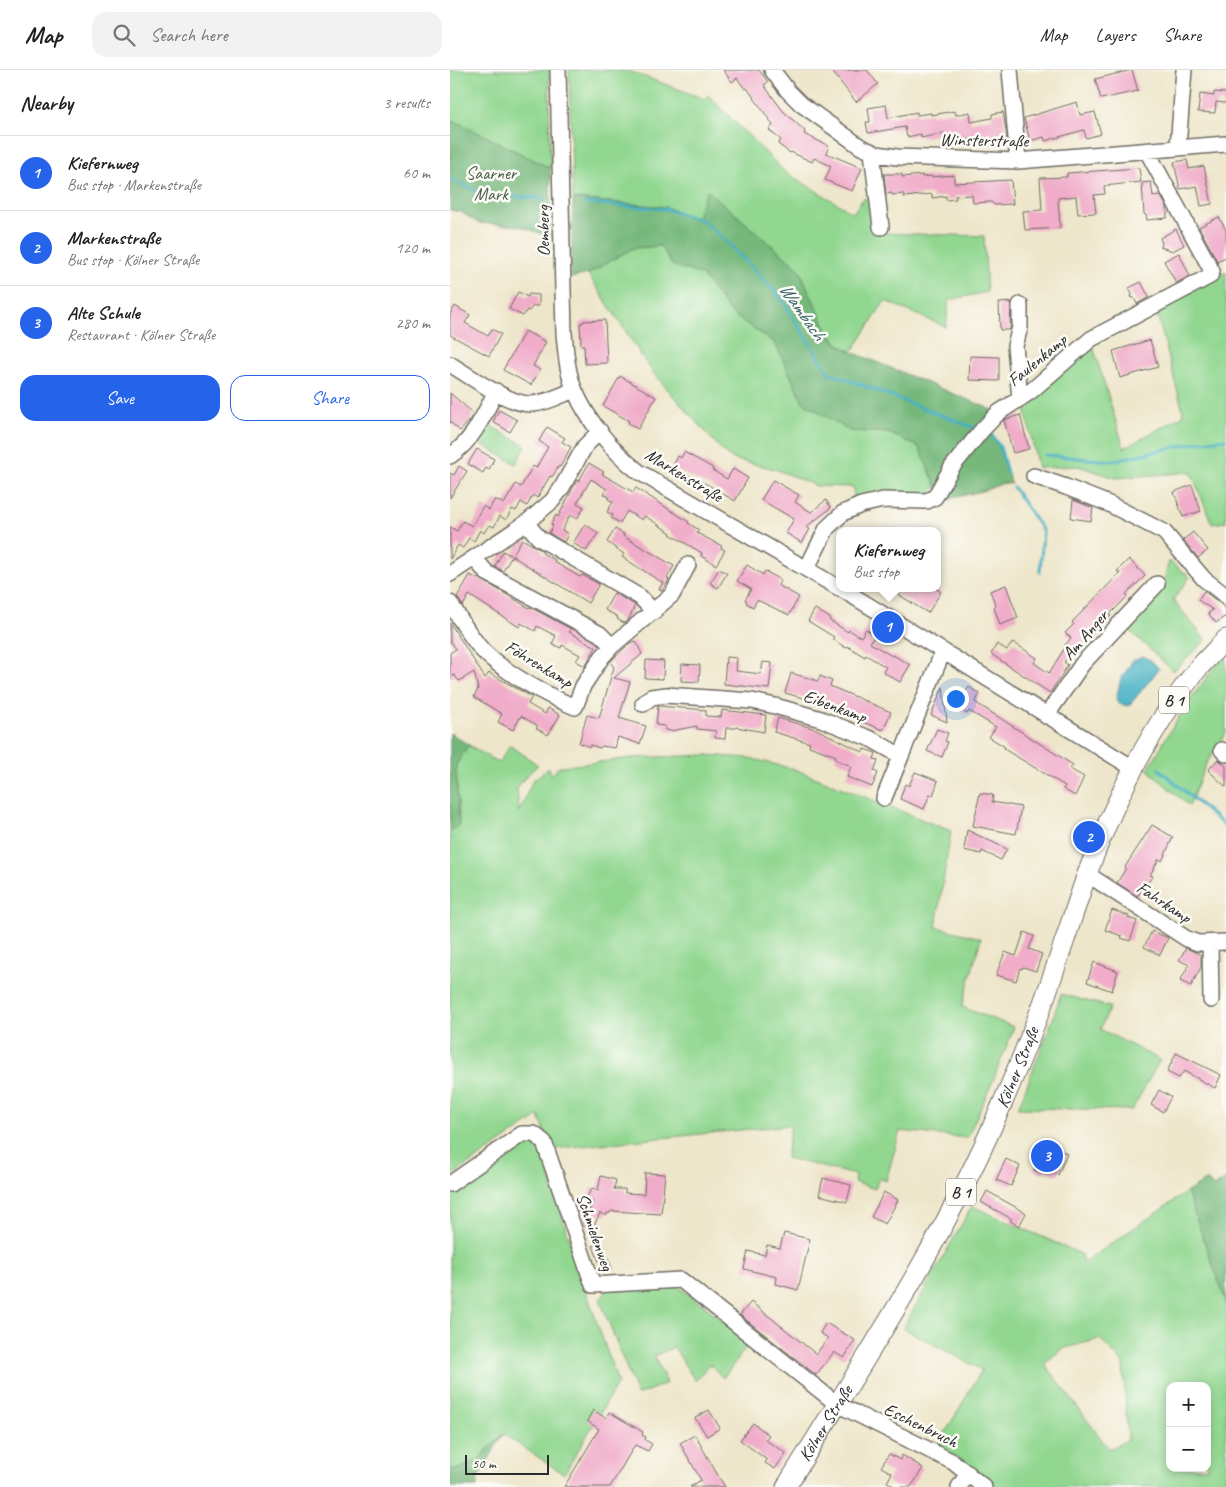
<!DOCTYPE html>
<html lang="en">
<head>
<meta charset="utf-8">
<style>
  :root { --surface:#fff; --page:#f2f2f2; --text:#222; --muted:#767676; --line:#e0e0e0; --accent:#2563eb }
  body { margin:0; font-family:Caveat,sans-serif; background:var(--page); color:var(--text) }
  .controls { position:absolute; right:15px; bottom:15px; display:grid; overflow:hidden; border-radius:10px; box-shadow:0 2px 8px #0003 }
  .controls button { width:45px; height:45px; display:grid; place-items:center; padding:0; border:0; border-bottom:1px solid var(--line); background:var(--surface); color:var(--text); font:25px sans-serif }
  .scale { position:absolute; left:15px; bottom:12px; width:84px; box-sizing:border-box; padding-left:5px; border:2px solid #2b2b2b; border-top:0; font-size:14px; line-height:18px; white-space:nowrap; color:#2b2b2b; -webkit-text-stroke:4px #fdfcf7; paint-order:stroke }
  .you { position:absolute; left:505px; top:628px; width:18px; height:18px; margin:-12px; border:4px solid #fff; border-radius:50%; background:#1a73e8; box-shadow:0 0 0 8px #1a73e833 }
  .badge { display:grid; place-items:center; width:32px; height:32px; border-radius:50%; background:var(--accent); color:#fff; font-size:16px; font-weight:700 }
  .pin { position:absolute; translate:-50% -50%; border:2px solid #fff; box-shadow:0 1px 5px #0006 }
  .popup { position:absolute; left:386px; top:457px; width:105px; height:65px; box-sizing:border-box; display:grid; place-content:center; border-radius:10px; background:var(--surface); filter:drop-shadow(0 1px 4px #0005); font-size:16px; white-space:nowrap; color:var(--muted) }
  .popup b { font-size:19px; color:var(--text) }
  .popup::after { content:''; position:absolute; left:50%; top:100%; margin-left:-10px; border:10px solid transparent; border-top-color:var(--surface) }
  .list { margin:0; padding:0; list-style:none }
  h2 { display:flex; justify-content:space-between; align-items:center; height:65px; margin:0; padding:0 20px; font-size:21px }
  h2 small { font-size:16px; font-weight:400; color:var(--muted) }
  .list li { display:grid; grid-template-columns:32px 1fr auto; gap:15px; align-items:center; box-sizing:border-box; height:75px; padding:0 20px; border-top:1px solid var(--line) }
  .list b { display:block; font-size:19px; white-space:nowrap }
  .list p { margin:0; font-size:16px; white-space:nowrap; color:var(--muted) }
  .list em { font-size:16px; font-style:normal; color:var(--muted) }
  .actions { display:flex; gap:10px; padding:15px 20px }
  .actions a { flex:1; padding:11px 0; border:1px solid var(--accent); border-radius:15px; text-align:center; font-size:18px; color:var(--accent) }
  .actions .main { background:var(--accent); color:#fff }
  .icon { flex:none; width:28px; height:28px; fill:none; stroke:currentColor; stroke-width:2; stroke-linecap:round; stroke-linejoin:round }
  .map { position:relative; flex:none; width:776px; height:1417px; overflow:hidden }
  header { display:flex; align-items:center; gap:30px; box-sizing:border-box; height:70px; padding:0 25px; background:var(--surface); border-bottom:1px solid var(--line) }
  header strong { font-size:24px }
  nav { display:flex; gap:28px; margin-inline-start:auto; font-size:18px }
  .search { width:350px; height:45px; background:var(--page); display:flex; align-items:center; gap:12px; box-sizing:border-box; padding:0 18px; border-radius:15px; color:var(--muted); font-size:19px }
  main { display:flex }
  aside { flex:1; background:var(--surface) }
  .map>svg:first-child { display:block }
</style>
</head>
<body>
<header>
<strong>Map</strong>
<div class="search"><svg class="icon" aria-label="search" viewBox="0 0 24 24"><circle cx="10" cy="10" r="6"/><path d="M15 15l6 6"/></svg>Search here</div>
<nav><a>Map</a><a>Layers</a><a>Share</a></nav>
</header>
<main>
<aside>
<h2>Nearby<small>3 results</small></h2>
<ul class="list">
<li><span class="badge">1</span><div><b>Kiefernweg</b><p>Bus stop · Markenstraße</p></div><em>60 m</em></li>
<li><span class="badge">2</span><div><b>Markenstraße</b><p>Bus stop · Kölner Straße</p></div><em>120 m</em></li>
<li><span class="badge">3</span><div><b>Alte Schule</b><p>Restaurant · Kölner Straße</p></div><em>280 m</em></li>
</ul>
<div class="actions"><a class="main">Save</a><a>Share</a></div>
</aside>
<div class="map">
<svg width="776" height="1417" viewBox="0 0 776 1417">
  <rect width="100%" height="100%" fill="#fdfcf7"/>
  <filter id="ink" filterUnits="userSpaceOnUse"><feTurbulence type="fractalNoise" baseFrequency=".02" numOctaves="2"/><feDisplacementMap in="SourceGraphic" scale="10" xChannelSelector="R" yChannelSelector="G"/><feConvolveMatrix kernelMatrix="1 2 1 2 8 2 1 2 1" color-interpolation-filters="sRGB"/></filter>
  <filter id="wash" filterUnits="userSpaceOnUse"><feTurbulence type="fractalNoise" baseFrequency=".0096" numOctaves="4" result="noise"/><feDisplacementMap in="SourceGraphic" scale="20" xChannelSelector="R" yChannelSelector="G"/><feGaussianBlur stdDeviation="1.12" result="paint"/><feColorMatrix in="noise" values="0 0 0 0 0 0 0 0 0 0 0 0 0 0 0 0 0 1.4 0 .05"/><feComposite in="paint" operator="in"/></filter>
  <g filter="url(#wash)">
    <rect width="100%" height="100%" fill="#eee6ca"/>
    <path fill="#91d790" stroke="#5e815e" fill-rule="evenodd" d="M0 0H99L100 98 11 54 0 51Z
      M119 0H176L255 29 258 25 335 102 403 143 413 129H425L430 163 534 166 537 222 499 230 496 257 435 231 402 282 387 273 374 254 349 199 258 121 246 149 216 137 123 129Z
      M211 176 222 195 252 205 281 243 325 273 353 332 400 361 439 363 469 377 486 416 480 424 437 425 404 430 403 417 366 416 325 399 286 390 276 385 203 303 138 204 183 178Z
      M776 202V452L762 454 741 402 665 408 628 396 588 398 573 329 639 263 674 378 734 345 707 244 730 228Z
      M37 354 76 376 66 394 26 371 32 364Z
      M719 491 740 507 723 530 756 570 723 601 679 560 709 527Z
      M776 584V663L756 694 739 736 698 700C720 659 745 619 776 584Z
      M18 675 49 693 60 675 88 695 77 705 67 718 69 742 83 710 99 698 102 705 108 697 182 688 257 685 299 688 344 699 501 761 486 857 531 868 512 937 564 957 542 1013 517 1068 450 1061 436 1111 429 1108 425 1119 404 1112 405 1105 336 1088 341 1055 101 1079 89 1046 0 1107V762L9 755 6 695Z
      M611 924 660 937 650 959 710 990 682 1040 568 1038 601 954Z
      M71 1072H81L91 1080 136 1221 168 1313 114 1404 53 1364 28 1390 6 1400 0 1399V1120Z
      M737 1122 776 1232V1417H542L516 1392 486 1378 532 1300 453 1258 522 1136 631 1184 633 1193ZM650 1269 673 1293 678 1370 659 1379 595 1294 611 1279ZM720 1316H757V1398H720Z
      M225 1214 301 1271 273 1308 260 1294 245 1311 224 1277 204 1286 217 1313 187 1325 150 1230 158 1219Z"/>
    <path fill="#74b87a" stroke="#507252" d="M0 51 11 54 100 98 101 167 69 156 28 153 11 142 0 140Z
      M257 120 349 199 374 254 387 274 402 282 543 340 538 357 551 379 561 414 554 413 532 421 490 431 486 416 469 377 439 363 400 361 353 332 325 273 281 243 252 205 222 195 211 176 183 178 138 204 121 208 123 129 216 137 246 149Z
      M0 663 25 679 18 675 6 695 9 755 0 762Z
      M776 1109V1232L737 1122 757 1110 764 1117Z
      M53 1364 28 1408 27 1417H0V1399L6 1400 28 1390Z"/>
    <path fill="#45b0c3" stroke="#386e77" d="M693 586 702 591 709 599 679 636 669 634 666 629 671 608 677 600 682 591Z"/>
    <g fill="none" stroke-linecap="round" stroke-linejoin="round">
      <path stroke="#45b0c3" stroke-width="3" d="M0 109 33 124 96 129
        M135 133 215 139 252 150 280 175 331 228 378 302 525 358
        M541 364 550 377 557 403
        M595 385 661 391 749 372 776 369
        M563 417 593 461 590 502
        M709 699 776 757"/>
    </g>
    <g id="blocks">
      <path fill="#f0acc9" d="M273 0H309L318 12 314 15 333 41 355 61 354 64 379 76 376 83 412 98 402 121 375 110 381 96 364 88 362 92 341 82 340 83 328 74 331 70 319 60 323 55 297 18 295 19 287 8 282 12Z
        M381 0H417L428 14 406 32Z
        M682 0 688 21 651 29 645 9Z
        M764 22 776 23V33L766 32 765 43 748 42 750 24 764 26Z
        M627 32 630 45 645 42 651 64 636 68 634 60 595 71 594 67 580 71 574 48Z
        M436 35 438 48 467 42V45L481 43V45L505 41 506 45 520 42 521 52 542 48V44L553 42 557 68 550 69 548 74 536 76 534 67 510 71V67L496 70 495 63 471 68V64L457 67 455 57 418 63 416 52H420L418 38Z
        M737 90 739 99 754 96 762 134 751 136 747 116 730 119 724 92Z
        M689 98 691 112 654 116 655 124 644 125 646 143 628 144 626 126 608 128 610 158 575 160 573 141 592 140 590 108 617 107V103Z
        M434 104H452V107L472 105V107L480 106 481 107 504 105V113L561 110 563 134 545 135 541 132 523 133 522 125 505 126 506 129 496 130V126L482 128V124L454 127V124L442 125V123L436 124Z
        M701 112 703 126 710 125 717 137V148L697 150 696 145 694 144 692 113Z
        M769 147 776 160V187L767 191 749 157Z
        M726 159 734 175 723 181 711 177 712 173 710 168Z
        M729 183 740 206 726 213 714 191Z
        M691 212 699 227 687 234 684 228 681 227 682 224 679 218Z
        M68 222 78 227 79 224 89 225V236H83L79 241 77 240 73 246 59 239Z
        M561 232 560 260H550L549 233Z
        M5 236 20 245 15 253 38 266 42 259 51 264 39 286 0 265V244Z
        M155 250 157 293 135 294 134 275H131L130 253H133V251Z
        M75 261 96 272 83 296 90 300 81 315 53 300Z
        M700 270 708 297 670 308 663 281Z
        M520 286 549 287V311L519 310Z
        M170 306 206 327 188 359 178 353 179 351 153 336Z
        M0 323 22 342 21 349 10 361 0 352Z
        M49 340 67 350 60 362 43 352Z
        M570 345 579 379 563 383 554 350Z
        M97 357 115 368 112 372 121 377 110 397 109 396 102 407 100 406 87 428 83 425 77 436 71 432 66 441 62 439 56 450 50 446 44 457 39 455 34 463 30 460 24 471 19 468 13 478 8 475 0 489V457L7 461 13 451 22 456 33 436 39 440 45 429 54 434 66 414 71 417 83 396 86 398 98 377 89 371Z
        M27 379 44 389 39 400 36 398 33 403 18 394Z
        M234 382 263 398 262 400 277 409 283 399 298 408 285 431 260 416 222 398 228 386 231 388Z
        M139 393 154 402 152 404 183 422 186 418 239 452 238 453 249 460 247 463 272 476 271 478 275 480 266 495 251 486 252 483 220 464 221 463 195 446 192 450 177 441 170 453 161 448 163 445 157 442 163 432 158 429 159 427 154 424 157 419 141 409 127 433 134 437 127 449 120 445 112 460 118 464 114 472 99 463 103 456 101 454 106 445 108 447 127 410 129 411Z
        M9 396 17 401 0 428V403L4 405Z
        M323 410 349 425 345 432 361 442 376 430 381 438 356 457 360 459 352 473 336 463 344 449 311 430Z
        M742 415 751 441 733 447 724 422Z
        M623 430 643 438 641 451 621 448Z
        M135 454 148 463 136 481 123 473Z
        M165 459 174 464 173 466 224 496 217 508 219 510 212 521 209 519 213 513 172 487 174 484 157 472Z
        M743 462 758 480 748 488 733 470Z
        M72 469 93 481 92 483 105 490 104 492 130 507 132 505 149 514 138 533 62 486 53 501 45 496 53 481 62 486Z
        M679 489 695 506 676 524 678 526 659 545 661 546 614 592 618 595 600 623 541 584 547 574 557 580 563 572 587 588 584 593 599 603 616 576 615 575 621 568 615 563 624 554 622 552 670 503 667 501Z
        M297 495 313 505 315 501 331 510 328 515 349 527 339 545 307 530 303 537 296 533 297 531 295 530 301 519 287 511Z
        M269 499 277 503 268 518 260 513Z
        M20 505 28 509 29 508 79 538 80 537 121 559 119 562 146 577 135 596 126 591 130 585 112 575 111 578 102 574 106 566 87 556 85 561 71 553 69 557 19 525 13 536 7 527Z
        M556 515 568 548 550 555 544 537 546 536 540 521Z
        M438 518H485L491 522 478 543Z
        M754 521 771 534 776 541V548L774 547 766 553 758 543 763 540 748 530Z
        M164 523 185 535 179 549 174 553 167 549 168 547 155 540Z
        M365 539 380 548 379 550 398 562 399 560 411 567 416 559 425 565 420 573 442 586 443 585 460 595 450 612 433 602 436 597 416 585 415 587 397 576 396 578 383 569 384 567 358 551Z
        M0 553 35 608 39 603 82 627 78 634 95 644 98 638 110 645 98 665 86 658 88 656 71 646 63 660 48 652 52 644 24 627 28 619 24 602 9 611 4 605 0 608V583L6 579 0 571Z
        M186 571 192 584 164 608 180 612 169 648 196 656 190 674 168 667 165 678 152 676 150 678 140 675V677L129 673 137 645 149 648 164 597 160 592 180 573Z
        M276 587 287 588 286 601 311 604 313 592 322 593 319 619 274 614Z
        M196 590 214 591 213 609 195 608Z
        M232 594 250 595 249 612 231 611Z
        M341 603 368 611 370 606 382 611 380 616 441 642 433 660 360 631V630L335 623Z
        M493 617 497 652 481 645Z
        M519 617 530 624 525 632 623 695 620 699 634 707 625 726 613 719 615 716 554 679 555 677 539 667 546 657 519 641 517 644 506 637Z
        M208 636 256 640V646L271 647 272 640 316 645 314 662 286 657V658H276L275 669 265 668 266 661 247 659V656L221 661 215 660V656L206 655Z
        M328 648 366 659 413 682 414 679 426 683 424 689 428 690 424 701 428 703 422 717 397 707 401 696 385 689 386 686 359 676 360 673 324 662Z
        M487 659 498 663 495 671 498 672 492 687 477 681Z
        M768 689 776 696V717L758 700Z
        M465 702 488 711 483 726 480 724 474 739 450 729 455 714 459 716Z
        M530 723 543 725 542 732 571 737 566 764 523 756Z
        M702 755 723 767 712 791 709 789 700 805 703 806 687 826 667 813 676 798 675 797Z
        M517 760 557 779 551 790 532 781 531 784 514 780Z
        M662 840 679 846 678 848 687 851 680 871 671 868 672 866 655 860Z
        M702 861 718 868 710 885 694 877Z
        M574 862 584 866 579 879 592 884 586 901 573 897 572 899 570 898 566 911 546 905 555 882 566 886Z
        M736 878 751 885V897L741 916 730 911 739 895 729 890Z
        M644 892 668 901 662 921 637 912Z
        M726 983 771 1005 765 1018 734 1001 729 1008 717 1002Z
        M709 1020 721 1027 713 1042 701 1035Z
        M594 1074 617 1083 608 1105 595 1100 593 1103 584 1100Z
        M556 1089 570 1096 561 1116 546 1110Z
        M195 1103 215 1104 211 1144 161 1141 160 1143H157L156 1146 150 1143 143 1158 133 1154 143 1132 136 1129 142 1118 148 1120 151 1106 166 1110 164 1119H175V1123L194 1124Z
        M373 1108 401 1115 397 1132 369 1125Z
        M537 1121 576 1143 569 1156 560 1151 562 1149 531 1132Z
        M434 1122 448 1130 435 1154 421 1147Z
        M334 1163 360 1169 348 1220 326 1214 327 1207 294 1199 298 1181 315 1185 317 1175 330 1178Z
        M152 1173 162 1198 153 1202 143 1176Z
        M301 1232 366 1284 378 1268 370 1263 376 1253 405 1270 394 1288 384 1282 366 1305 290 1245Z
        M143 1340 156 1348 159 1342 193 1362 192 1365 196 1367 195 1370 202 1374 198 1381 185 1375 160 1417H114L149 1359 137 1351Z
        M259 1340 270 1358 257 1366 245 1348Z
        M303 1353 319 1365 315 1370 336 1383 325 1399 315 1393 317 1390 290 1370Z
        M245 1365 266 1402 275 1417H240L251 1410 230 1373Z
        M439 1384 450 1390 452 1385 473 1398 461 1417H446L437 1412 442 1403 431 1397Z"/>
    </g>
  </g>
  <g filter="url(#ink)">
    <use href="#blocks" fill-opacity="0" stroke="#6f6c63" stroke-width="1"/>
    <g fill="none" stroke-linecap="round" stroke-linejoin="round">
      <g stroke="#6f6c63" stroke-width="18">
        <path id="minor" d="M108 0 114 264C116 282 117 303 125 321 138 351 163 382 189 402L389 518
          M322 0 338 21 351 34 411 77 427 84 447 87 568 91 776 74
          M560 0 568 91
          M728 77 734 0
          M422 82 431 157
          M570 235V257L565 276 570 329
          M0 294C19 306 59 334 80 334 95 334 111 325 124 320
          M0 386C23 371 34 345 46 321
          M584 406 616 417 659 434 714 462 754 509 776 526
          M76 453 89 468 190 527 204 542
          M24 488 37 503 150 564 162 576
          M357 498 377 458 393 443 411 435 433 430 477 431 485 427 502 397 532 360 548 343 580 322 641 269 760 206 762 201 697 81
          M0 504 76 453 102 431 111 419 135 376 150 361
          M390 518 683 698
          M0 533C10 548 20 567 33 581 55 603 96 625 125 637L133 616 152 587 162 576 222 525 238 495
          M193 634 201 627 216 625 302 631 325 636 371 649 421 669 451 686 493 581
          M596 646 633 593 707 514
          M772 680 776 684
          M434 728 451 686
          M637 804 737 869 748 873 776 872
          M760 873 761 930
          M0 1114 72 1064H84L94 1072 143 1215 231 1210 387 1334 503 1392 534 1417
          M509 1417 518 1403"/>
      </g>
      <g stroke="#6f6c63" stroke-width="21">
        <g id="major">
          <path id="s1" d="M336 1417C408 1299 486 1183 542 1057 559 1019 575 980 590 941 607 896 621 850 637 804 664 732 698 661 746 601 755 590 766 580 776 569"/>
        </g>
      </g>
      <use href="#minor" stroke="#fff" stroke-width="15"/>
      <use href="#major" stroke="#fff" stroke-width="19"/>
    </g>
  </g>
  <g text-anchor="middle" stroke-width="5" stroke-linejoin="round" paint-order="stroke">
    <g fill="#fdfcf7" stroke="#6a6a68" stroke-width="1">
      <rect x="709" y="616.5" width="30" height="27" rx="4"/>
      <rect x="496" y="1108.5" width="30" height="27" rx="4"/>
    </g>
    <g font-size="16" font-weight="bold" fill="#2b2b2b">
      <text x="724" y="636">B 1</text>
      <text x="511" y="1128">B 1</text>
    </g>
    <g font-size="18" fill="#2b2b2b" stroke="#fdfcf7">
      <text transform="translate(534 70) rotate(1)" y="6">Winsterstraße</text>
      <text transform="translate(93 161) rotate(-91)" y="6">Oemberg</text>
      <text transform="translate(587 290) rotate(-40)" y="6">Faulenkamp</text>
      <text transform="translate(234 405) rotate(31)" y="6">Markenstraße</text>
      <text transform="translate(635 565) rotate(-49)" y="6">Am Anger</text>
      <text transform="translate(89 594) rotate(31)" y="6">Föhrenkamp</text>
      <text transform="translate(385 636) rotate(20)" y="6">Eibenkamp</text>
      <text transform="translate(714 832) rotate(33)" y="6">Fahrkamp</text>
      <text dy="6" stroke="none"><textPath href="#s1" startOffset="480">Kölner Straße</textPath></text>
      <text transform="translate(145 1162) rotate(71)" y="6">Schmielenweg</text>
      <text dy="6" stroke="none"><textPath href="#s1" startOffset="75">Kölner Straße</textPath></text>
      <text transform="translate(471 1355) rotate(26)" y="6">Eschenbruch</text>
    </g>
    <g font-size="18" fill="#4a5f49" stroke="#fdfcf7">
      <text x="41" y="109">Saarner<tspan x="41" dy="21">Mark</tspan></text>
    </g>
    <g font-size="19" font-style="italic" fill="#356068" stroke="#fdfcf7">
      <text transform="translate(353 241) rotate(55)" y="7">Wambach</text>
    </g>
  </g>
</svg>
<div class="controls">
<button>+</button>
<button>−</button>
</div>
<div class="scale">50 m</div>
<div class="you"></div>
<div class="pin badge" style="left:438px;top:557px">1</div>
<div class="popup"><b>Kiefernweg</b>Bus stop</div>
<div class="pin badge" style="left:639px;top:767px">2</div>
<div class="pin badge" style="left:597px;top:1086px">3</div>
</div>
</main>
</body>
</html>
